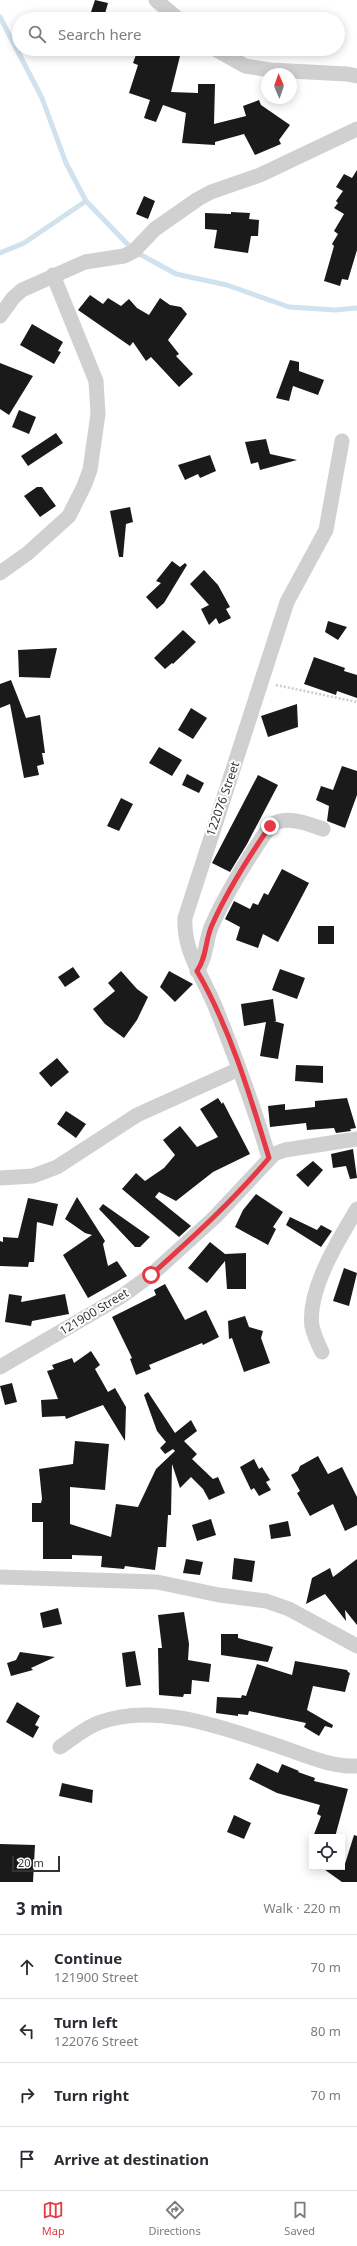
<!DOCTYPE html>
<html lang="en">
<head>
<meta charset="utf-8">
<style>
  :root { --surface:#fff; --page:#f2f2f3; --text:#2b2b33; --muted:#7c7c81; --line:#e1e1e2; --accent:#e63946 }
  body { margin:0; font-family:"Noto Sans",sans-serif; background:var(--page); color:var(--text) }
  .controls { position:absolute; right:12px; bottom:12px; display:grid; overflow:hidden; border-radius:0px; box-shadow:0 2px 10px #0003 }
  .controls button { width:36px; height:36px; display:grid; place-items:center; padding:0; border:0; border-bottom:1px solid var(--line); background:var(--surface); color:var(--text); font:20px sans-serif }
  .compass { position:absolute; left:261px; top:68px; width:36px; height:36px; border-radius:50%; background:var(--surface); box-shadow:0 2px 10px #0003; rotate:358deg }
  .scale { position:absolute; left:12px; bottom:10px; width:48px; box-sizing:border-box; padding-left:4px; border:2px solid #333; border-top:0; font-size:11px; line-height:14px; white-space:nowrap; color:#333; -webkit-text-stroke:3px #fff; paint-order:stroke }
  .stop { position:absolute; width:12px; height:12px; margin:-9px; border:3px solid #e63946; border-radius:50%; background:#fff }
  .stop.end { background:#e63946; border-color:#fff; box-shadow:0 1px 4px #0008 }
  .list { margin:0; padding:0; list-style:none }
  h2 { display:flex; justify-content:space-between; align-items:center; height:52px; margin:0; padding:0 16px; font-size:17px }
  h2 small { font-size:13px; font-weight:400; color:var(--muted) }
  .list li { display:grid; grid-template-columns:26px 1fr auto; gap:12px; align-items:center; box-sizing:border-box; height:64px; padding:0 16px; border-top:1px solid var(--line) }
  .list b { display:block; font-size:15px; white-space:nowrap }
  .list p { margin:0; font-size:13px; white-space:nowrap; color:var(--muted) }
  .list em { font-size:13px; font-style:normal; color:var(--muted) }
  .icon { flex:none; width:22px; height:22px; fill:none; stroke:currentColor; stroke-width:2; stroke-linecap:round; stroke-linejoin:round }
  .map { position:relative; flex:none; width:357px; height:1882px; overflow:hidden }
  .search { position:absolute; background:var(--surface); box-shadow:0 2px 10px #0003; left:12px; right:12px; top:12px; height:44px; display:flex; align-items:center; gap:10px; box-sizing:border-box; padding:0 14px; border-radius:22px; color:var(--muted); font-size:15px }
  .sheet { height:308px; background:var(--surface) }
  nav { display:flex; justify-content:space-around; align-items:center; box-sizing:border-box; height:56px; border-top:1px solid var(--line); background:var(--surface); font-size:11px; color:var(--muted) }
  nav a { display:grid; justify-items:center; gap:2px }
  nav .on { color:var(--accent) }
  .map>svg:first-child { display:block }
</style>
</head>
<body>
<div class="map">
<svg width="357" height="1882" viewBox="0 0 357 1882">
  <rect width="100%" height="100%" fill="#fff"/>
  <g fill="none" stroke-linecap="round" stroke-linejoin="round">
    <path stroke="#cfe2ee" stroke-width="5" d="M0 17 42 98 66 163 86 201 134 251 176 274 227 285 289 307 335 310 357 308
      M0 253 24 243 86 201"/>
  </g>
  <path fill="#1a1a1a" d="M95 0 108 3 104 17 91 12Z
    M138 49H170L181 52 171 92 198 93V84H215L214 124 246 116 243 106 259 100 261 105 290 125 279 140 281 144 255 155 244 134 215 142V145L182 143 186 113 163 105 156 122 144 118 150 100 129 93 138 65 133 63Z
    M357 170V250L348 280 342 279 340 286 324 281 334 246 332 244 338 234 334 231 344 214 334 208 338 203 336 201 343 191 336 187 344 174 352 178Z
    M144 196 155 201 148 219 136 214Z
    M231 212 250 213 249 219 259 220 258 236H251L248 253 214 248 217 230 205 229V213L231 214Z
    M90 295 103 304 108 298 121 306 129 299 137 308 149 315 160 298 170 305 181 307 187 314 168 340 179 354 176 356 193 374 179 387 151 357 146 361 133 342 130 346 78 310Z
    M32 324 63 342 58 351 61 352 54 364 20 345Z
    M290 360 299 362V371L324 380 318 395 293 386 289 401 276 398Z
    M0 363 33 376 9 415 0 409Z
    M19 410 36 417 29 434 12 427Z
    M56 433 63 443 28 466 21 456Z
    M266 439 270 454 297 460 260 470 258 462 251 464 245 442Z
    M210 455 216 471 200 478 198 474 185 480 178 465Z
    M37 487H42L56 506 40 517 24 496Z
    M130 507 133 522 126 524 123 557H119L110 511Z
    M172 561 180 567 185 563 187 565 164 603 157 609 146 597 161 583 156 581Z
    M204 570 218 585 230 607 226 609 231 618 219 624 216 618 209 625 201 609 209 605 190 584Z
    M328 621 347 627 338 640 325 632Z
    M183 630 196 642 173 664 172 663 165 669 154 658Z
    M57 648 50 678 19 677 18 650Z
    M314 657 345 668 344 671 357 675V698L337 691 336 695 304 684Z
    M11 680 26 718 40 715 45 753H42L44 764 37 766 39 775 24 778 10 704 0 708V684Z
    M297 704 298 727 268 737 261 716Z
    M191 708 207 718 193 739 178 730Z
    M159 747 182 760 172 776 149 763Z
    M342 766 357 771V795L345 828 327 821 329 806 316 800 321 786 333 790Z
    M187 774 204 783 199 793 182 785Z
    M258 775 278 785 247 844 230 872 212 863Z
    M121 798 133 804 119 831 107 826Z
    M282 869 309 883 278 942 263 934 258 948 236 940 240 927 225 919 234 901 250 909 253 903 258 905 264 893 268 895Z
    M318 926H334V944H318Z
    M73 967 80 977 65 987 58 977Z
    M280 969 305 978 297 999 272 990Z
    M121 971 137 989 148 997 137 1020 124 1038 105 1024 93 1009 115 991 108 983Z
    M169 971 193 984 175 1002 160 987Z
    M273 999 276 1021H274L284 1024 278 1059 260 1056 266 1022 244 1026 241 1004Z
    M57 1058 69 1072 51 1087 39 1073Z
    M296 1065 323 1066V1083L295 1081Z
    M218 1098 222 1104 223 1102 250 1154 213 1172 176 1201 159 1192 155 1197 191 1226 179 1237 122 1189 136 1173 145 1181 164 1168 175 1155 163 1140 180 1126 197 1147 218 1137 200 1109Z
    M347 1098 356 1128 350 1129 351 1131 336 1133 334 1128 307 1130 306 1123 270 1127 268 1106 285 1104V1110L315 1107V1101Z
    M66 1111 86 1124 76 1138 57 1124Z
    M353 1149 357 1178 350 1179 346 1166 333 1168 331 1154Z
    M313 1161 323 1170 308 1187 296 1175Z
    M256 1194 283 1212 273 1227 276 1229 268 1245 235 1227 243 1210Z
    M77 1197 105 1241 103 1244 108 1266 117 1261 127 1276 88 1298 63 1255 92 1235 85 1233 65 1219Z
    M28 1198 58 1204 53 1226 37 1222 34 1262H29L28 1267 0 1266V1241L3 1242V1237L18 1238Z
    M103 1204 150 1237 140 1247H135L99 1209Z
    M290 1217 317 1230 321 1225 332 1231 321 1247 286 1225Z
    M210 1242 225 1254 246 1253V1289H227L225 1261 207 1283 188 1268Z
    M344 1268 357 1273 349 1306 333 1301Z
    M165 1284 185 1320 206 1310 219 1337 203 1345 202 1343 149 1365 151 1369 136 1375 130 1359 132 1358 112 1317 156 1295 154 1290Z
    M9 1294 22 1296 21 1302 65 1294 69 1314 32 1321 31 1326 5 1322Z
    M245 1316 249 1327 263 1331 261 1338 270 1363 244 1372 232 1338 229 1339 228 1321Z
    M91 1351 100 1365 95 1369 108 1392 115 1388 126 1407 125 1441 103 1405 66 1419 65 1416 42 1417 41 1400 58 1399 47 1371 54 1369 52 1365 72 1358 74 1363Z
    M12 1383 17 1402 5 1405 0 1386Z
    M148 1392 175 1433 191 1420 197 1431 184 1441 197 1454 192 1459 213 1479 218 1477 225 1493 209 1500 203 1489 191 1477 180 1488 172 1464 171 1515H168L166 1547H158L155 1570 125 1566 124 1569 101 1567 102 1556 72 1555V1559H43V1522H32V1503H41L42 1499 39 1469 73 1464 75 1441 109 1444 105 1490 70 1487V1524L111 1537 116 1504 138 1507 156 1469 175 1451 173 1449 165 1454 160 1448 166 1442 157 1431 144 1395Z
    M318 1456 328 1474 342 1467 357 1497V1525L345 1531 333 1504 310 1516 297 1493 300 1491 291 1475 298 1471 300 1466Z
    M254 1459 259 1469 262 1467 270 1480 266 1482 271 1490 259 1496 254 1488 251 1490 240 1467Z
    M211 1519 216 1535 197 1541 192 1525Z
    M288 1521 291 1536 271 1539 269 1525Z
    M234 1558 255 1561 252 1582 232 1579Z
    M186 1559 203 1562 200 1575 183 1573Z
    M357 1559V1625L345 1610 346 1621 325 1594 306 1604 312 1578 330 1568 333 1577Z
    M58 1608 62 1624 43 1628 40 1613Z
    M184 1612 189 1644 188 1660 211 1664 209 1682 192 1680 191 1694H184L183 1697 159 1695 158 1648H162L158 1615Z
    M221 1634H238V1638L273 1647 268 1662 221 1655Z
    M135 1651 141 1685 126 1687 122 1653Z
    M20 1652 55 1657 31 1668 33 1670 11 1676 7 1663 16 1660Z
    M295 1661 347 1670 348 1672 350 1673 345 1692 313 1686 307 1710 333 1725 332 1728 325 1726 319 1736 304 1727 306 1723 249 1711 248 1715 238 1714V1716L216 1713 217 1697 241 1698 242 1695 246 1696 257 1664 292 1675Z
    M17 1702 40 1716 35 1725 39 1727 33 1738 6 1722Z
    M257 1763 278 1773 282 1764 299 1771 298 1772 315 1778 314 1781 348 1789 335 1837H313L321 1816 317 1814 320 1805 277 1793 249 1779Z
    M62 1783 93 1790 92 1803 59 1796Z
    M234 1815 251 1823 244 1839 227 1832Z
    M354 1835 357 1836V1882H342L321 1867H344Z
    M0 1844 35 1845 33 1882H0Z"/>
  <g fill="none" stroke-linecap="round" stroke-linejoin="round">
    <path stroke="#cdcdcd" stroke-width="2.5" stroke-dasharray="2 2" stroke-linecap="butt" d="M276 685 357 702"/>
    <path stroke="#d0d0d0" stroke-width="15" d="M156 0 178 19
      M215 49 245 66 270 70 347 74 357 76
      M0 316 13 298 22 290 85 262 124 256 134 251 155 229 198 199 211 192 260 175 357 129
      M0 573 28 553 69 516 84 486 90 470 98 414 96 381 53 275
      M197 971C207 957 205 940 212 925 228 889 248 858 270 826 286 814 307 824 323 829
      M269 1158C254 1106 235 1056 215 1006 203 977 183 951 185 918L287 602 326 530 342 441
      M0 1178 33 1176 57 1167 137 1115 239 1069
      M322 1352C318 1344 314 1335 312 1326 307 1290 339 1239 357 1209
      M0 1367 122 1296 151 1275 215 1217 274 1154 285 1150 357 1139
      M0 1577 157 1582 219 1595 266 1601 289 1609 357 1646
      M60 1747C72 1739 85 1728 98 1723 156 1700 232 1731 287 1749 309 1757 333 1767 357 1766"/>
  </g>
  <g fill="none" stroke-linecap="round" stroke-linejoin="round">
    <path stroke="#e63946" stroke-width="5" d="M151 1275C192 1238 233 1201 269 1158 250 1095 230 1028 197 971 207 957 205 940 212 925 228 889 248 858 270 826"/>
  </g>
  <g text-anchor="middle" stroke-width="4" stroke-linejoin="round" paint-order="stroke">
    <g font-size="12" fill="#333" stroke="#fff">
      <text transform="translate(223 799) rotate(-71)" y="4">122076 Street</text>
      <text transform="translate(94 1312) rotate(-31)" y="4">121900 Street</text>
    </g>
  </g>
</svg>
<div class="controls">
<button><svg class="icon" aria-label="locate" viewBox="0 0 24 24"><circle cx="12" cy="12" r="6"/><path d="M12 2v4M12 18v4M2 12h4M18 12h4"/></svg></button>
</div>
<svg class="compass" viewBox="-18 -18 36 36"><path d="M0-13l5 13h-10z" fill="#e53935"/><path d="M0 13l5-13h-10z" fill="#7c7c81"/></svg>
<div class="scale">20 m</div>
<div class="stop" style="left:151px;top:1275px"></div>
<div class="stop end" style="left:270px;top:826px"></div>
<div class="search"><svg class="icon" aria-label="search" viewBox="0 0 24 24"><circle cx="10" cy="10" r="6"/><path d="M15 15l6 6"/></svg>Search here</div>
</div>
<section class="sheet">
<h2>3 min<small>Walk · 220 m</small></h2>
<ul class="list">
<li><svg class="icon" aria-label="ahead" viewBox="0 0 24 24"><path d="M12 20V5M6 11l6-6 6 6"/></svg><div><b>Continue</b><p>121900 Street</p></div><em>70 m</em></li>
<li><svg class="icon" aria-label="left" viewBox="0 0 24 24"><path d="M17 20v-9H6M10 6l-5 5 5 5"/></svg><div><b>Turn left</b><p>122076 Street</p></div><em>80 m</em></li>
<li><svg class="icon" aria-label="right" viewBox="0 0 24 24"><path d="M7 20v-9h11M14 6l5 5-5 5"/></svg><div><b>Turn right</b></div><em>70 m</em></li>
<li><svg class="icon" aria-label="arrive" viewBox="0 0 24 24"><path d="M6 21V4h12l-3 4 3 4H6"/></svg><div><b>Arrive at destination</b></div></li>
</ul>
</section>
<nav>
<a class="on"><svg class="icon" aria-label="map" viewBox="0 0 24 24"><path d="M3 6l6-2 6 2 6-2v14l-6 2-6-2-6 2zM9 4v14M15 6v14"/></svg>Map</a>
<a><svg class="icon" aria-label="directions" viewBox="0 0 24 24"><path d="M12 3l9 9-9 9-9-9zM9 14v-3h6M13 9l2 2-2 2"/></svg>Directions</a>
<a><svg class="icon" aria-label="saved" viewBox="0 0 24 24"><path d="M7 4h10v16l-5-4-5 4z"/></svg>Saved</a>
</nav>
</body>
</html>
